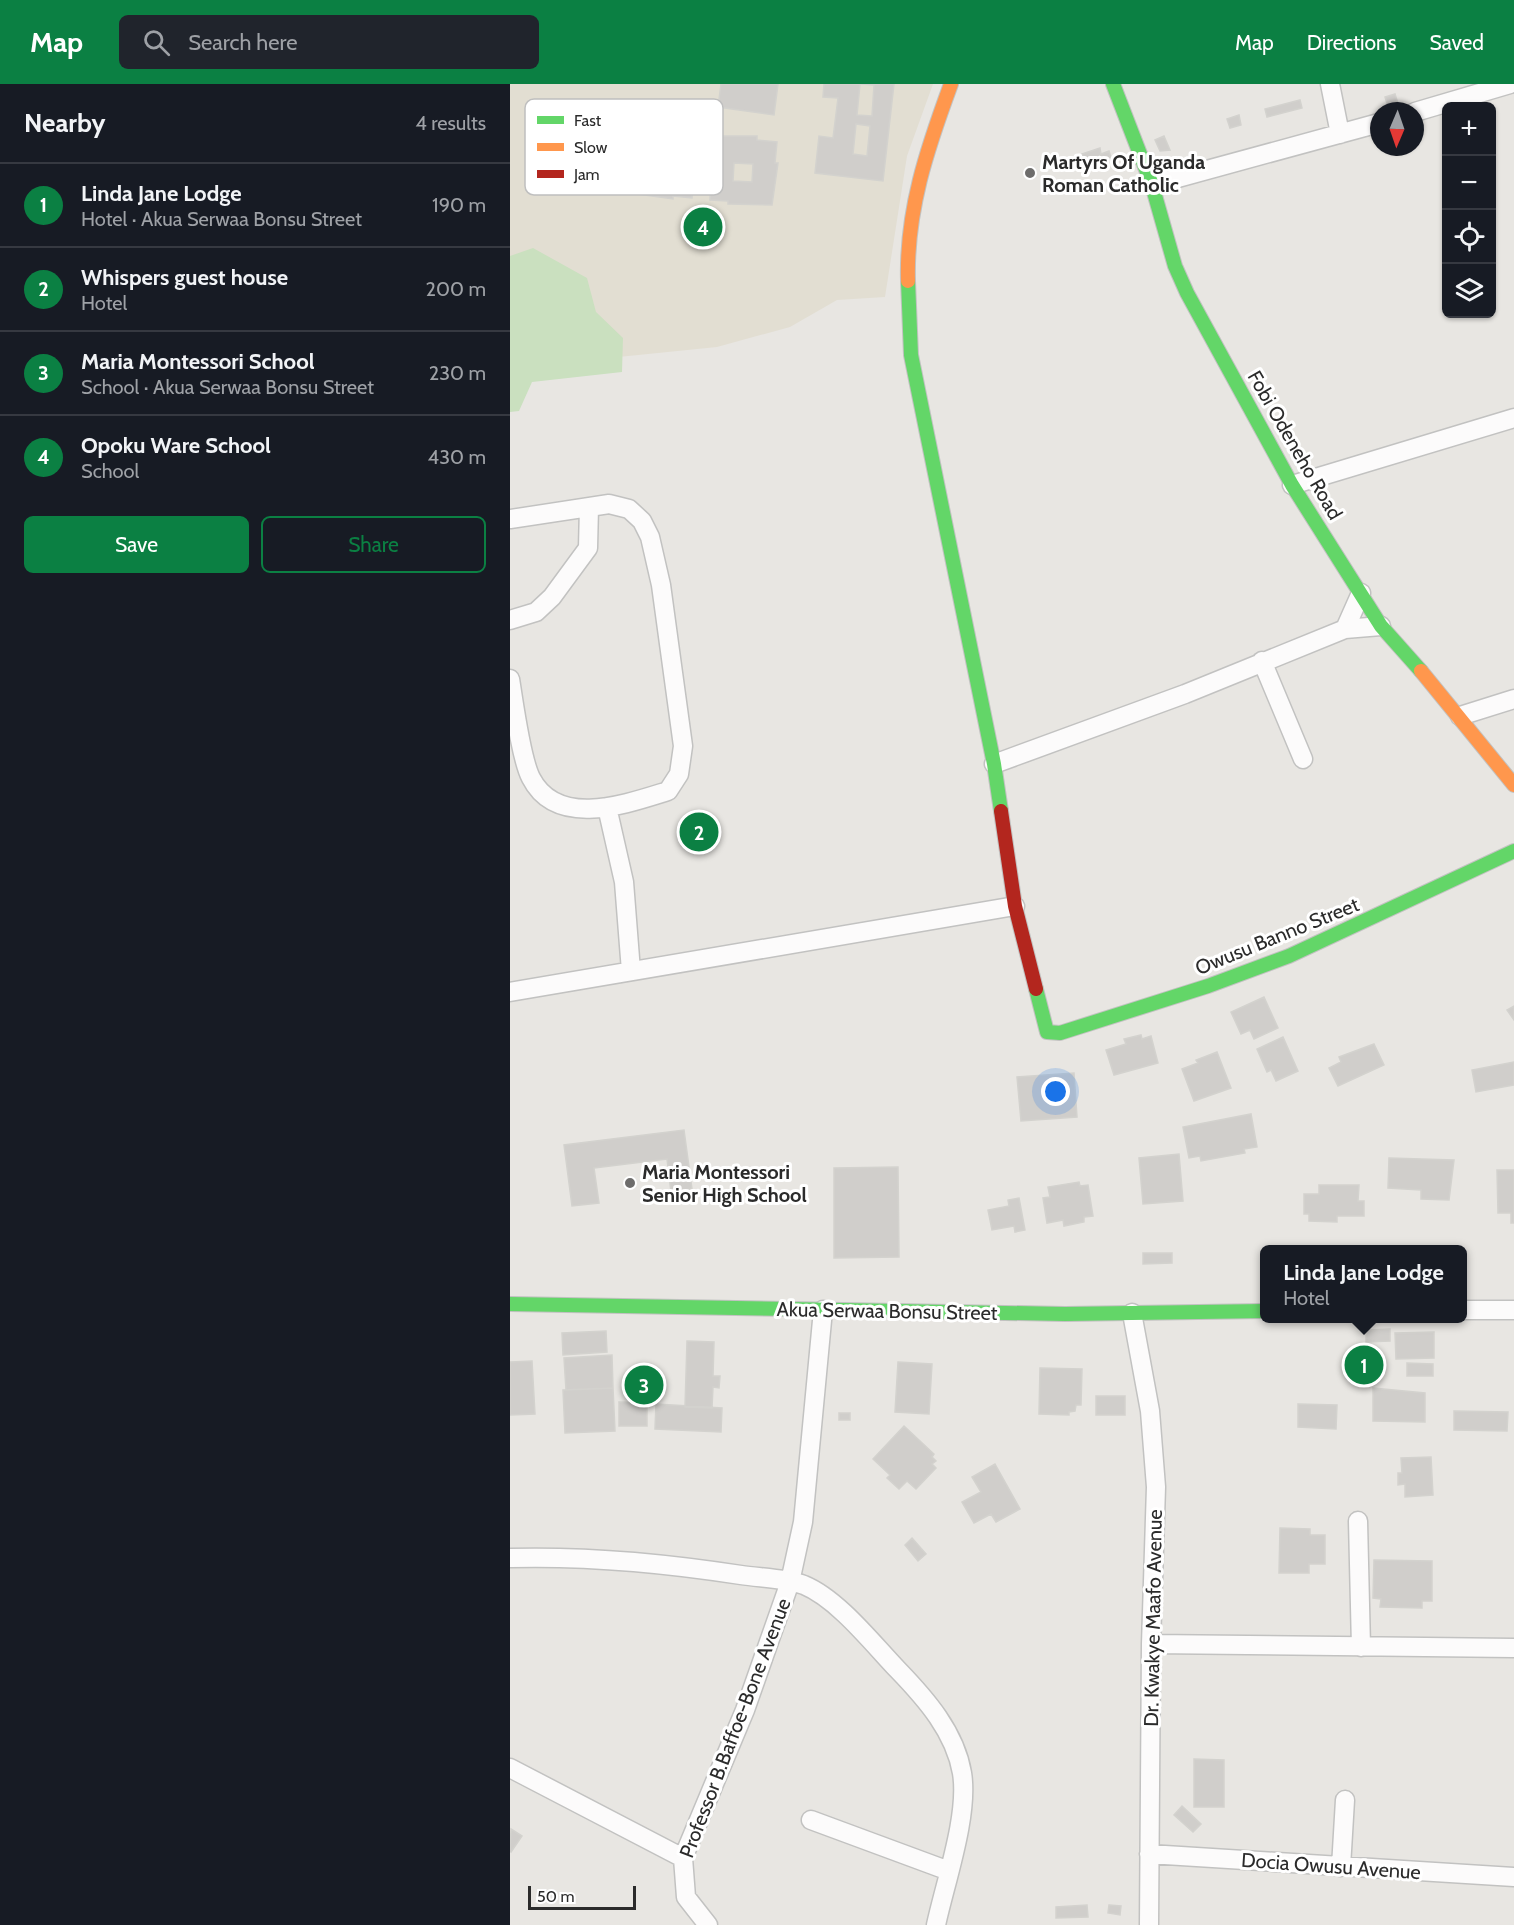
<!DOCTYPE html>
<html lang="en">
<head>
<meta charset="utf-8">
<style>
  :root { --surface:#171b24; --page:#20242c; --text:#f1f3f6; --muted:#9ea1a6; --line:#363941; --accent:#0b8043 }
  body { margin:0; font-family:Cabin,sans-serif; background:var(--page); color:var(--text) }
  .controls { position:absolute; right:18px; top:18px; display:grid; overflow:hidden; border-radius:9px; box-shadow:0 2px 4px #0004 }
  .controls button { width:54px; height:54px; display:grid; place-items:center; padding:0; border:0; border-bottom:2px solid var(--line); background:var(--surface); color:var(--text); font:30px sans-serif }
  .compass { position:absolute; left:860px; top:18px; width:54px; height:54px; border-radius:50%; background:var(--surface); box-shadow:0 2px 4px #0004; rotate:182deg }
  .scale { position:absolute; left:18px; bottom:15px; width:108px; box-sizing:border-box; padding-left:6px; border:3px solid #2b2b2b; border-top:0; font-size:16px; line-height:21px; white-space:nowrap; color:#2b2b2b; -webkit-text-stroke:4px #fff; paint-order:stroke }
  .you { position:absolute; left:546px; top:1008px; width:21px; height:21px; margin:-15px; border:4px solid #fff; border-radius:50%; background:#1a73e8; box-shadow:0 0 0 9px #1a73e833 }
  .badge { display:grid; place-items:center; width:39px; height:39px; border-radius:50%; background:var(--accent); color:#fff; font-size:20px; font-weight:700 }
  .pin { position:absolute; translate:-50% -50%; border:3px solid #fff; box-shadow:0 2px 6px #0006 }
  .popup { position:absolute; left:750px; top:1161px; width:207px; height:78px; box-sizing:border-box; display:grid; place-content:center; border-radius:9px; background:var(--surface); filter:drop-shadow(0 2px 4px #0005); font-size:20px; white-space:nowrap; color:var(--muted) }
  .popup b { font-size:22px; color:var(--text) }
  .popup::after { content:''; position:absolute; left:50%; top:100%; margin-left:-12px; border:12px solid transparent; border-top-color:var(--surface) }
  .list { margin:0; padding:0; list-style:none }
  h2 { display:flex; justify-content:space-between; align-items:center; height:78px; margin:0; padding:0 24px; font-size:26px }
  h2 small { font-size:20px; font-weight:400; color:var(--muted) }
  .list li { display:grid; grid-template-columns:39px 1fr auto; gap:18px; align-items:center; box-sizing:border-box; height:84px; padding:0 24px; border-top:2px solid var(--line) }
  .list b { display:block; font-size:22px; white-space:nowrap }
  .list p { margin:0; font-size:20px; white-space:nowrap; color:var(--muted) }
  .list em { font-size:20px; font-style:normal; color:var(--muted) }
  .actions { display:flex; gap:12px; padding:18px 24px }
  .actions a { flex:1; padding:14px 0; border:2px solid var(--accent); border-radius:9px; text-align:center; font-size:21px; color:var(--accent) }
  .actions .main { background:var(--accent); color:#fff }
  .icon { flex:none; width:33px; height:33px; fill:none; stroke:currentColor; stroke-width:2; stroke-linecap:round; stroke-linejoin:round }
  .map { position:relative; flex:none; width:1004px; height:1841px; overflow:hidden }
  header { display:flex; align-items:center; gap:36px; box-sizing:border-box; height:84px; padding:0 30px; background:var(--accent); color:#fff }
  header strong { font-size:28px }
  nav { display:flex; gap:33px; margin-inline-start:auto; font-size:21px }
  .search { width:420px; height:54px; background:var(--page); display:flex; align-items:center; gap:15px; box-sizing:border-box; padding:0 21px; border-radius:9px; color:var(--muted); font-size:22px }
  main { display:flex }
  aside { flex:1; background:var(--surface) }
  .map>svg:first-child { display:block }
</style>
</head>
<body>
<header>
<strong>Map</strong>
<div class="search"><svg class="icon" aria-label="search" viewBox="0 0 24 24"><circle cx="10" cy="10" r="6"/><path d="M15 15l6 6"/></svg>Search here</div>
<nav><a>Map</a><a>Directions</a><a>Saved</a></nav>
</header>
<main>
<aside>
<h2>Nearby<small>4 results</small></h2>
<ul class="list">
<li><span class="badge">1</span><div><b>Linda Jane Lodge</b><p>Hotel · Akua Serwaa Bonsu Street</p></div><em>190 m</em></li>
<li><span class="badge">2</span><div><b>Whispers guest house</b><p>Hotel</p></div><em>200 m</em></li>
<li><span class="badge">3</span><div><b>Maria Montessori School</b><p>School · Akua Serwaa Bonsu Street</p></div><em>230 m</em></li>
<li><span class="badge">4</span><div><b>Opoku Ware School</b><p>School</p></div><em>430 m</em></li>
</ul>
<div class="actions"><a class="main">Save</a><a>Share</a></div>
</aside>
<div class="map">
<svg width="1004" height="1841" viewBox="0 0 1004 1841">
  <rect width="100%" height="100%" fill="#e8e6e2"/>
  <path fill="#e2ded2" d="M0 0H423L397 72 375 213 327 216 280 243 207 263 0 284Z"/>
  <path fill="#cae0bf" d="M23 164 77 194 86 228 113 254 112 288 22 298 9 327 0 328V172Z"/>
  <path fill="#d0cecb" stroke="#d3d2ce" stroke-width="1.5" fill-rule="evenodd" d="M211 0H268L264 31 208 23Z
    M314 0H350L347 31 362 32 364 1 351 0H384L373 97 305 89 309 52 323 54 328 14 313 13ZM346 40 360 42 357 72 343 70Z
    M885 10 889 23 879 26 875 13Z
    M790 16 792 24 757 33 755 25Z
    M729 31 731 41 720 44 717 35Z
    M40 35 86 38V42L101 43 100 62 125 64 126 45 144 47V41L168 43 167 49 187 50 186 70 202 71 204 52H247V56L267 58 265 79H268L262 121 218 120V117L200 116 201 95 184 94 182 114 163 112V115L121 109 122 91 97 89 96 107 36 102 38 81H34ZM147 72 161 73 160 88 147 87ZM224 79 243 80 242 98 223 97Z
    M654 52 660 66 650 67 645 56Z
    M590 64 591 70 599 67 602 77 577 85 572 70Z
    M754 913 768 944 744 955 740 946 731 950 721 928Z
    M1004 922V936L997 926Z
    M631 951 632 955 641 952 648 979 604 991 596 966 616 960 614 955Z
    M773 953 788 987 766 997 761 986 757 988 747 965Z
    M864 960 874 981 828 1002 819 984 831 978 829 973Z
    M707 968 721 1004 684 1017 672 985 688 979 686 976Z
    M1004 978V1001L966 1008 962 986Z
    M564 989 567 1033 511 1037 507 993Z
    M741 1030 747 1063 734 1065 735 1069 691 1077 690 1072 679 1074 673 1043Z
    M174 1046 182 1105 161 1108 157 1075 84 1084 89 1119 62 1122 54 1061Z
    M669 1070 673 1117 633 1120 629 1074Z
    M879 1074 944 1076 939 1116 911 1115V1106L878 1104Z
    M388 1083 389 1173 324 1174V1084Z
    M987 1086H1004V1139H1001V1129H988Z
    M569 1098 570 1102 578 1101 583 1132 574 1133V1138L554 1142 553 1136 537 1139 533 1114 540 1113 538 1103Z
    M809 1101H849L848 1117H854V1132H827V1138L799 1137V1130H794V1110H809Z
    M509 1114 515 1146 505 1148 504 1142 482 1146 478 1126 499 1122 498 1116Z
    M633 1169H662V1179L633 1180Z
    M880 1245V1257L856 1258V1246Z
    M96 1247 97 1268 53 1271 52 1249Z
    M924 1248V1274L886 1275 885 1249Z
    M177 1257 204 1258 203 1292H210L209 1304 203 1303 202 1324 175 1323Z
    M102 1271 103 1304 56 1306 54 1274Z
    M22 1277 25 1330 0 1331V1278Z
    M388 1278 422 1280 419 1330 385 1328Z
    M897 1279 923 1280V1292H897Z
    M530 1284 572 1285 571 1321H566L565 1327 559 1328V1331L529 1330Z
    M103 1304 105 1347 55 1349 53 1306Z
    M863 1304 915 1309V1338L863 1337Z
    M586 1312H615V1331H586Z
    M109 1318 137 1319V1342H109Z
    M146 1320 212 1324 211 1348 145 1345Z
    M788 1320 827 1321 826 1345 788 1343Z
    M944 1327 998 1328 997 1347 944 1346Z
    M329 1329H340V1336H329Z
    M394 1342 424 1370 422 1373 426 1377 422 1380 426 1384 406 1405 397 1397 389 1405 377 1394 380 1391 363 1375Z
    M921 1373 923 1411 895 1413V1400L888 1401V1389H892L891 1374Z
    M485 1380 510 1425 486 1438 481 1430 464 1439 452 1418 471 1408 462 1393Z
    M770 1444 800 1445V1451H815V1480H799V1489H769Z
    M402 1454 416 1470 408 1477 395 1461Z
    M864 1476 922 1477V1517H912V1524L870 1523 871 1515 863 1514Z
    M684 1675 714 1676V1723H684Z
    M672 1722 691 1740 683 1748 664 1731Z
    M1 1745 12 1752 1 1768 0 1767Z
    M577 1821 578 1833 546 1834V1823Z
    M599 1821 611 1822 610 1831 598 1829Z"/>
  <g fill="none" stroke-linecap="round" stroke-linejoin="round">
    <g stroke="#c2c2c1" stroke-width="21">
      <path id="street" d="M820 0 830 50
        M905 28 1000 0
        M642 101 869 39
        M782 401 1004 334
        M0 435 99 420 119 425 132 437 140 453 151 501 173 662 169 690 158 707C116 720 47 745 21 694 11 675 4 619 0 595
        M0 536 26 528 42 513 78 464 79 423
        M835 545 851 509
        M752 577 793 675
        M950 632 1004 615
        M484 680 675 610 835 545 871 542
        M97 723 114 798 121 887
        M0 908 505 822
        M953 1226H1004
        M622 1229 640 1327 646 1403 641 1560 639 1841
        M848 1437 851 1563
        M0 1474C78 1472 154 1479 231 1491 251 1494 275 1494 294 1501 328 1515 363 1560 388 1586 416 1615 445 1648 452 1689 459 1731 435 1799 426 1841
        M641 1560 1004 1564
        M0 1684 173 1774
        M301 1736 439 1787
        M639 1770 1004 1793
        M831 1783 835 1716
        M198 1841 176 1813 173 1774 235 1626 280 1498 293 1438 313 1226"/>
    </g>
    <g stroke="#c2c2c1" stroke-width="16">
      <path id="fast" d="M603 0 642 101 665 182 677 209 782 401 871 542 911 587
        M398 197 401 271 484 680 491 727
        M526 905 537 948 550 949 698 902 779 872 1004 767
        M0 1220 555 1230 755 1227"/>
    </g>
    <g stroke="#c2c2c1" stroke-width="16">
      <path id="slow" d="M398 197C396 127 417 65 441 0
        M911 587 1004 701"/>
    </g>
    <g stroke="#c2c2c1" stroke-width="16">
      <path id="jam" d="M491 727 505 822 526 905"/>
    </g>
    <use href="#street" stroke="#fcfbfb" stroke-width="18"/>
    <use href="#fast" stroke="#63d668" stroke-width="14"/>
    <use href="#slow" stroke="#ff974d" stroke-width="14"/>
    <use href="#jam" stroke="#b3261e" stroke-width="14"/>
  </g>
  <g fill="#6d6c6b" stroke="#fff" stroke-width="2">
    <circle cx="520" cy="89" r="6"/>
    <circle cx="120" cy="1099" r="6"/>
  </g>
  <g text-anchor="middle" stroke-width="6" stroke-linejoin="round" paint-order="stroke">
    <g font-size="20" font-weight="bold" fill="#2b2b2b" stroke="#fff" text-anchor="start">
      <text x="532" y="85">Martyrs Of Uganda<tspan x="532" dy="23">Roman Catholic</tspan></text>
      <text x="132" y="1095">Maria Montessori<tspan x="132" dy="23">Senior High School</tspan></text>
    </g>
    <g font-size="20" fill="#2b2b2b" stroke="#fff">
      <text transform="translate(785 361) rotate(60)" y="7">Fobi Odeneho Road</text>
      <text transform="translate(767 852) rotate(-22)" y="7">Owusu Banno Street</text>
      <text transform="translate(377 1227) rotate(1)" y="7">Akua Serwaa Bonsu Street</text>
      <text transform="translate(643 1534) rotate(-89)" y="7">Dr. Kwakye Maafo Avenue</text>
      <text transform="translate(225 1644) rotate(-69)" y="7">Professor B.Baffoe-Bone Avenue</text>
      <text transform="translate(821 1782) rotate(4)" y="7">Docia Owusu Avenue</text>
    </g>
  </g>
  <rect x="15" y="15" width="198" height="96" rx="9" fill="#fff" stroke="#bfbfbf" stroke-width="1.5"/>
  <rect x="27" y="32" width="27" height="8" fill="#63d668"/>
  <rect x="27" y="59" width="27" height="8" fill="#ff974d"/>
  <rect x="27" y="86" width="27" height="8" fill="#b3261e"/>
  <g font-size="16" fill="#2b2b2b">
    <text x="64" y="42">Fast</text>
    <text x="64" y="69">Slow</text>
    <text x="64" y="96">Jam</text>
  </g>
</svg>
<div class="controls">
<button>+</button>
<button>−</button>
<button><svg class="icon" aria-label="locate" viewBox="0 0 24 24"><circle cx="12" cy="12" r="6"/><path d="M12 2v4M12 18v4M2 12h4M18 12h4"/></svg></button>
<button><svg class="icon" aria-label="layers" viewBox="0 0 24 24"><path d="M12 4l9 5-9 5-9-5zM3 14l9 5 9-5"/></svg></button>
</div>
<svg class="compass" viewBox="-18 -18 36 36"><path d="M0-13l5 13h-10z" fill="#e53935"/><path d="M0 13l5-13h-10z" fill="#9ea1a6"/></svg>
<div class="scale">50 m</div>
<div class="you"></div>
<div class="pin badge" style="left:854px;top:1281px">1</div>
<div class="popup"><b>Linda Jane Lodge</b>Hotel</div>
<div class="pin badge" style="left:189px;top:748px">2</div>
<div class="pin badge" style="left:134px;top:1301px">3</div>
<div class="pin badge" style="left:193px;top:143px">4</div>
</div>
</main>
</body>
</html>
